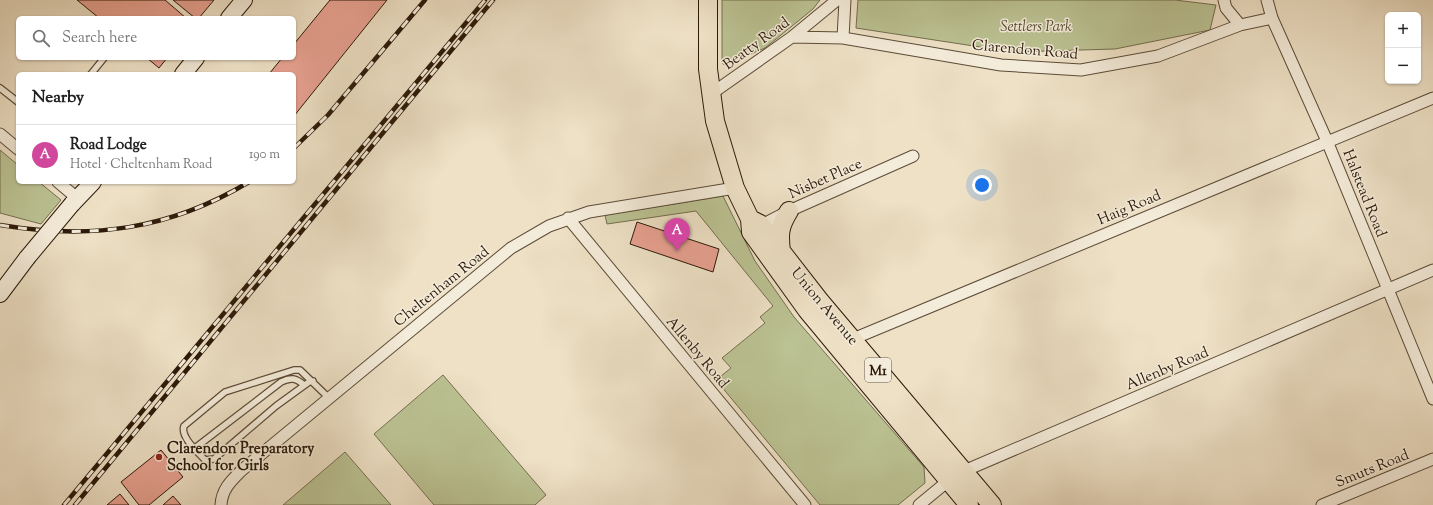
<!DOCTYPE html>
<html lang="en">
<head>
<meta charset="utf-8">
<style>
  :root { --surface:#fff; --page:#f6f6f6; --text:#222; --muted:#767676; --line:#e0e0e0; --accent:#1a73e8 }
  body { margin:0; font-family:"Sorts Mill Goudy",serif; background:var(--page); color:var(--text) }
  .controls { position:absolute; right:12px; top:12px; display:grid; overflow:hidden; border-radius:6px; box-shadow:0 1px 3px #0004 }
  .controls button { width:36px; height:36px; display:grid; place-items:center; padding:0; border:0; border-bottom:1px solid var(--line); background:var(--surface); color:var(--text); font:20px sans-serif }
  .you { position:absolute; left:982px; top:185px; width:14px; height:14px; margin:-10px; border:3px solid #fff; border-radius:50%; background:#1a73e8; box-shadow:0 0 0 6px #1a73e833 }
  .badge { display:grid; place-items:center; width:26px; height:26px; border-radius:50%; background:var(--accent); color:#fff; font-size:13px; font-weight:700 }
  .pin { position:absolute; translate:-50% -33px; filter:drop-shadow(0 1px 2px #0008) }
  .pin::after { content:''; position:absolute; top:21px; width:14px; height:12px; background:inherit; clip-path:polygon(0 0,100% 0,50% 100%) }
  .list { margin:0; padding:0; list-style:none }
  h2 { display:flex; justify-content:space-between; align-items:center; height:52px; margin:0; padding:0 16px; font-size:17px }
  h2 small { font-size:13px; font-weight:400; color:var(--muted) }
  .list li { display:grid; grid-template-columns:26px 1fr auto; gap:12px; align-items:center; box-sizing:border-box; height:60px; padding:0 16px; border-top:1px solid var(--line) }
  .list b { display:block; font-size:15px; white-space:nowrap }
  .list p { margin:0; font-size:13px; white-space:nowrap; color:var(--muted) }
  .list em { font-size:13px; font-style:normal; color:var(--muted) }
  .icon { flex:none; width:22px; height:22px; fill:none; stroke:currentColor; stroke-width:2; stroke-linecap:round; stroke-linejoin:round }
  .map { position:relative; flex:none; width:1433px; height:505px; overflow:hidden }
  .search { position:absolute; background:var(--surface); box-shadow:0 1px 3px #0004; left:16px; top:16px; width:280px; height:44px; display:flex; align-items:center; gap:10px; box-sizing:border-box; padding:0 14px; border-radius:6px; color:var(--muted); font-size:15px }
  .panel { position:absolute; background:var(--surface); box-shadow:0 1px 3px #0004; left:16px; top:72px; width:280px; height:112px; border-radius:6px }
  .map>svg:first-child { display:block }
</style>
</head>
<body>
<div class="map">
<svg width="1433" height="505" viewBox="0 0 1433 505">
  <rect width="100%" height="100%" fill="#eee1c6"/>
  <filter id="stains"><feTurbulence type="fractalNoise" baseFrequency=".005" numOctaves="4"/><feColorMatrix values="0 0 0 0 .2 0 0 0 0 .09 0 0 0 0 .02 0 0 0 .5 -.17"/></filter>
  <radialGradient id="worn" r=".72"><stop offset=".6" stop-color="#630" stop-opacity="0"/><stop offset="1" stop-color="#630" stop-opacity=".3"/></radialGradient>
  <path fill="#bbc293" stroke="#746e4e" d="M722 0H820L813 9 765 48 724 65 722 62Z
    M858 0H1175L1216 5 1210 30 1115 49 1013 52 856 28Z
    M0 150 18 165V182H39L61 200 41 224 0 213Z
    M723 196 755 261 794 317 924 467 925 483 898 505H820L716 380 731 368 722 358 765 323 760 317 773 306 696 211 607 224 605 215Z
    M443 375 546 495 535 505H434L374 434Z
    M345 452 391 505H283Z"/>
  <path fill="#e7a191" stroke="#2c1909" d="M77 0H165L186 18H99Z
    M173 0H214L199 18H195Z
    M330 0H387L294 116V74H269L282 58H294V44Z
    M147 58H167L159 68Z
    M637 222 719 249 713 272 630 244Z
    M161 450 183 477 149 505H139L121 482Z
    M120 494 129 505H107Z
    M173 496 181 505H163Z"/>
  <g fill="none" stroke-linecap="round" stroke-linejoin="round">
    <g stroke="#5c4b38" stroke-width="8">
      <path id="lane" d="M91 74 104 58
        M0 88 18 102
        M313 381 309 382 276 406 214 459 205 460C198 452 180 437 184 426L225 392 294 370H300L329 398
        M195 448 281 382C291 377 296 378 304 385"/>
    </g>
    <g stroke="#5c4b38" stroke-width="13">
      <path id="street" d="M1224 0 1226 8 1240 25
        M1267 0 1272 18 1327 141 1433 399
        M792 37 843 38 1001 65 1081 70 1158 56 1240 25 1272 18
        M843 38 845 0
        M711 94 792 37 837 0
        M0 134 18 149
        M58 182 77 198
        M568 218 805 505
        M756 228 789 211 913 156
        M848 341 1433 98
        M221 505C222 489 231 481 242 470L511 248 549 226 589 212 735 188
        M919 505 948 481 964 471 1433 270
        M1322 505 1433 459"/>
    </g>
    <g stroke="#2c1909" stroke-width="18">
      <path id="secondary" d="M229 18 244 0
        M183 74 196 58
        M72 204 93 182
        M0 294 27 258"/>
    </g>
    <g stroke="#2c1909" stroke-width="20">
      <path id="primary" d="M708 0V69L715 121 735 188 750 219 751 232 807 310 969 505
        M750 219 760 224 819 300 992 505
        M781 252C779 234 779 227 789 211"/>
    </g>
    <use href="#lane" stroke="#f4ecda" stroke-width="5.5"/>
    <use href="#street" stroke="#f4ecda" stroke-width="11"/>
    <use href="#secondary" stroke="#f4ecda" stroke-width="16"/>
    <use href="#primary" stroke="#eee1c6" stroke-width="18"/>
    <g stroke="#2c1909" stroke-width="4.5">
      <path id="rail" d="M294 148 328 115 425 0
        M0 225C91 240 169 230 249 182
        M64 505 485 0
        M75 505 493 0"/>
    </g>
    <use href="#rail" stroke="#f4ecda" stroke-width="3" stroke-dasharray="9" stroke-linecap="butt"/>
    <g stroke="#2c1909" stroke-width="18" stroke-linecap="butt">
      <path id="secondary-bridge" d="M27 258 72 204"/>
    </g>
    <use href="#secondary-bridge" stroke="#f4ecda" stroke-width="16"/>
  </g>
  <circle fill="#8f2418" stroke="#f4ecda" stroke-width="1.5" cx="159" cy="457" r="4"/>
  <g text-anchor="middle" stroke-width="3" stroke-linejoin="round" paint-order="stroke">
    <rect fill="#f4ecda" stroke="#685848" stroke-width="1" x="865" y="358" width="26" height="24" rx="3"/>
    <g font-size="14" font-weight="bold" fill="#2c1909">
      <text x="878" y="375">M1</text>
    </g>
    <g font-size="15" font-style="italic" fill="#574c32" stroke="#f4ecda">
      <text x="1036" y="31">Settlers Park</text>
    </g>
    <g font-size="15" fill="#2c1909" stroke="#f4ecda">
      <text transform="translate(756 43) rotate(-36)" y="5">Beatty Road</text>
      <text transform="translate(1025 49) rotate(5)" y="5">Clarendon Road</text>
      <text transform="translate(825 178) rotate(-24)" y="5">Nisbet Place</text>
      <text transform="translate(1365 193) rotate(68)" y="5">Halstead Road</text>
      <text transform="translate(1129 207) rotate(-23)" y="5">Haig Road</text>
      <text transform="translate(441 286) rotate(-39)" y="5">Cheltenham Road</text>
      <text transform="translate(825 306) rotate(50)" y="5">Union Avenue</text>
      <text transform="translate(698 352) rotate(50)" y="5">Allenby Road</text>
      <text transform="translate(1167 368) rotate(-23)" y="5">Allenby Road</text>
      <text transform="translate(1372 468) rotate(-22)" y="5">Smuts Road</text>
    </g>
    <g font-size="15" font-weight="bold" fill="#2c1909" stroke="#f4ecda" text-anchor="start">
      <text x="167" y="453">Clarendon Preparatory<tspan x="167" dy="17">School for Girls</tspan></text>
    </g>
  </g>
  <rect width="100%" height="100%" filter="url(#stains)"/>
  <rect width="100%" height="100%" fill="url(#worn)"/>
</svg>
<div class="controls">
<button>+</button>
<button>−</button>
</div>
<div class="you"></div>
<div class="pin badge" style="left:677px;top:251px;background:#d1479c">A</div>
<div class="search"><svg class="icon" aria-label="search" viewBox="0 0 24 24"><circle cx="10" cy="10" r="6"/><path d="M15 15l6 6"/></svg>Search here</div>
<section class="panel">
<h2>Nearby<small></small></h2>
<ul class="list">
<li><span class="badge" style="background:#d1479c">A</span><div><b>Road Lodge</b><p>Hotel · Cheltenham Road</p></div><em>190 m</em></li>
</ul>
</section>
</div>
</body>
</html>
